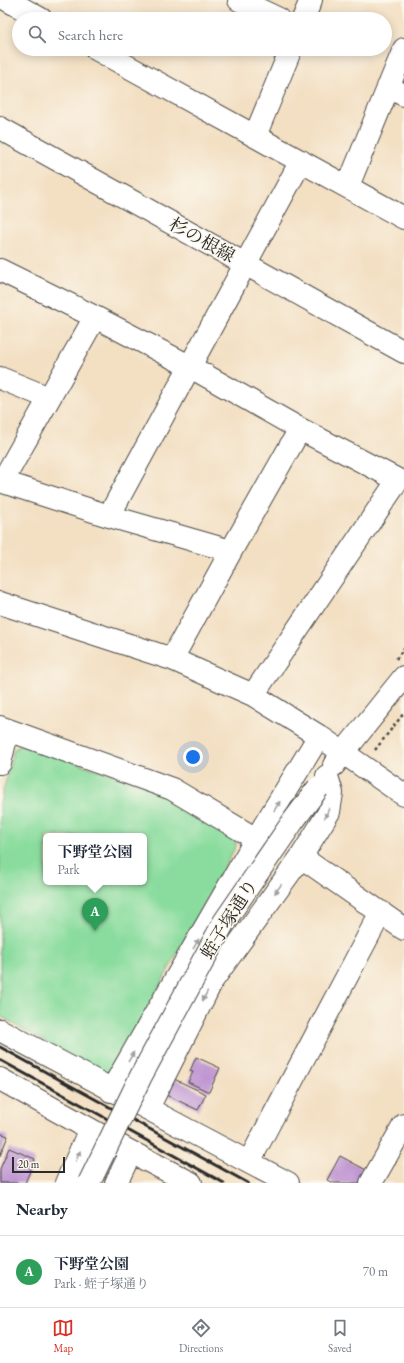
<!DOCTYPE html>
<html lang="en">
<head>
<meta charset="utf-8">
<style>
  :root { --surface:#fff; --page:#f2f2f3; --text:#1f2937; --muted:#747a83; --line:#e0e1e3; --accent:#d93025 }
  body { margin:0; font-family:"EB Garamond","Noto Serif JP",serif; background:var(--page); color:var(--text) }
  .scale { position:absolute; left:12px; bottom:10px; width:53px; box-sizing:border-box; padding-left:4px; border:2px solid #2b2b2b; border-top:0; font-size:11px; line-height:14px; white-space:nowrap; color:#2b2b2b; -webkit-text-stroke:3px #fbf7ec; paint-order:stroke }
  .you { position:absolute; left:193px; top:757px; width:14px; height:14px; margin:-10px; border:3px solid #fff; border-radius:50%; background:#1a73e8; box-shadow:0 0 0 6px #1a73e833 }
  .badge { display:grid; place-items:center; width:26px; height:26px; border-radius:50%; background:var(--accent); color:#fff; font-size:13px; font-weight:700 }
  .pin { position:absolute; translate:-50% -33px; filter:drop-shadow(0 1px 2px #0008) }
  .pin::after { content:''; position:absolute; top:21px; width:14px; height:12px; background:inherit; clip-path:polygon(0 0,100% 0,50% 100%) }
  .popup { position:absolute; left:43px; top:833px; width:104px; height:52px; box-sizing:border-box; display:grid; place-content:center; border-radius:6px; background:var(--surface); filter:drop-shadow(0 1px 3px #0005); font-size:13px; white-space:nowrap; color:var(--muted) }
  .popup b { font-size:15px; color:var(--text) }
  .popup::after { content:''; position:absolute; left:50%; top:100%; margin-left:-8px; border:8px solid transparent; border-top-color:var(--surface) }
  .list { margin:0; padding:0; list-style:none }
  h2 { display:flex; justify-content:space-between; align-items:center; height:52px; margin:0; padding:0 16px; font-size:17px }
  h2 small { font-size:13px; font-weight:400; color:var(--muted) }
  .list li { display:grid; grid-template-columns:26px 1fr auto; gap:12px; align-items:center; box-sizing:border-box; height:72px; padding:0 16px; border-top:1px solid var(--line) }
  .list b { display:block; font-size:15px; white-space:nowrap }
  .list p { margin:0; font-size:13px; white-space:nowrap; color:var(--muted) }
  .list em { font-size:13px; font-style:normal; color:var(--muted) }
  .icon { flex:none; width:22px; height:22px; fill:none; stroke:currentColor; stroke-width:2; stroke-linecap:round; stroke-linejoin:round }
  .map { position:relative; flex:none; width:404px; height:1183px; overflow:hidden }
  .search { position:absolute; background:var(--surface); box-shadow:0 2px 10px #0003; left:12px; right:12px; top:12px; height:44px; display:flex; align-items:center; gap:10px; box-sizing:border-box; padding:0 14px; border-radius:22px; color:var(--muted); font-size:15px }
  .sheet { height:124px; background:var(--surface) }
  nav { display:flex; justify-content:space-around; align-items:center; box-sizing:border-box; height:56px; border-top:1px solid var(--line); background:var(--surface); font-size:11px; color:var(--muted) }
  nav a { display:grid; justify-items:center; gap:2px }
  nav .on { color:var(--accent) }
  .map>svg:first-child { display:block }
</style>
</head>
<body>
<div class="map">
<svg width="404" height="1183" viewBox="0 0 404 1183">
  <rect width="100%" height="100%" fill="#fbf7ec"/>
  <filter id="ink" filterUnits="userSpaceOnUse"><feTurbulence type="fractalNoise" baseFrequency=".025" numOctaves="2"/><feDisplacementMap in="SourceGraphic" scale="8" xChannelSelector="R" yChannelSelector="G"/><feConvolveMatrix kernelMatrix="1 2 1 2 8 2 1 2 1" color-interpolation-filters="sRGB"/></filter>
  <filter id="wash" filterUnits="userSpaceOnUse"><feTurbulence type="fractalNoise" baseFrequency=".012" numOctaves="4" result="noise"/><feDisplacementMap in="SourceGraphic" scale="16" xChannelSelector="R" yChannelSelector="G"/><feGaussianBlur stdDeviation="0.9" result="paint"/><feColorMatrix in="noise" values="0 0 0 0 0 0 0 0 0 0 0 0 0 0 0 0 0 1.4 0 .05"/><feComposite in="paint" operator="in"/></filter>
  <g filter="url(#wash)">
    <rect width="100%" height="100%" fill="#f3dfc2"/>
    <path fill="#89dc9d" stroke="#5a8464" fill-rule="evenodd" d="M23 745 170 794 235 837 236 846 112 1073 97 1072 0 1016V803L14 749ZM46 836H144V882H46Z"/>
    <g id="blocks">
      <path fill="#c096d2" d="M196 1057 220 1068 209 1092 188 1082 193 1072 190 1071Z
        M172 1078 206 1094 198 1110 164 1094Z
        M0 1133 8 1136 0 1156Z
        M9 1148 35 1159 25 1183H0V1169Z
        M340 1156 368 1171 362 1183H334L327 1180Z"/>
    </g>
  </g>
  <g filter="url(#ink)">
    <use href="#blocks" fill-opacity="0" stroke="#494642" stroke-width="1"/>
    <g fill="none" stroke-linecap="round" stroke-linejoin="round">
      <g stroke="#494642" stroke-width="24">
        <path id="minor" d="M7 0 41 19
          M239 0 279 19
          M303 19 311 0
          M96 49 404 218
          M388 87 404 95
          M0 128 404 352
          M255 136 291 49
          M348 186 404 49
          M0 270 95 317 189 366 300 429 398 480 253 695
          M0 378 49 398
          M0 481 109 516 231 551
          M2 482 95 317
          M109 516 301 161
          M0 603 172 659 253 695 319 736 404 795
          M172 659 231 551 300 429
          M0 727 172 789 256 839
          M0 763 8 730
          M334 765 343 753 404 677
          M301 857 404 929
          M0 1030C96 1082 192 1132 288 1183
          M0 1079 131 1152 191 1183
          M111 1091 256 839 319 736
          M148 1108 212 981 301 857 329 812 332 793 327 776
          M249 1162 381 912
          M66 1183 90 1129
          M116 1183 131 1152
          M371 1183 404 1125"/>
      </g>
      <path stroke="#494642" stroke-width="2.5" stroke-dasharray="3 3" stroke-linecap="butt" d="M396 659 404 648
        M375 750 404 713"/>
      <use href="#minor" stroke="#fff" stroke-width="22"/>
      <path stroke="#2b2b2b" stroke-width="3" d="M0 1047 248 1183
        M0 1060 224 1183"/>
      <g stroke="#494642" stroke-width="24" stroke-linecap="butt">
        <path id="minor-bridge" d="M89 1183 141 1076 224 922 294 820 318 788"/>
      </g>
      <use href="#minor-bridge" stroke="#fff" stroke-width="22"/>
    </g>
    <defs><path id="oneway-solid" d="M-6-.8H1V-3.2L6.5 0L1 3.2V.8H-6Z"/></defs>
    <g fill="#a0a0a0">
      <use href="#oneway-solid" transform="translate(277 806) rotate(-58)"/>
      <use href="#oneway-solid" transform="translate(327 813) rotate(114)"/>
      <use href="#oneway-solid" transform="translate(278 889) rotate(126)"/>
      <use href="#oneway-solid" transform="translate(196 944) rotate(-60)"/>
      <use href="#oneway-solid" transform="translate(205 996) rotate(117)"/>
      <use href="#oneway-solid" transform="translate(131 1057) rotate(-60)"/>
      <use href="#oneway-solid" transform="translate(78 1156) rotate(-66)"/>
    </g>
  </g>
  <g text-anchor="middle" stroke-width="3" stroke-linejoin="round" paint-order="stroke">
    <g font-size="18" fill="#2b2b2b" stroke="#fbf7ec">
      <text transform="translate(202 240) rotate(29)" y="6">杉の根線</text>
      <text transform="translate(229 919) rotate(-58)" y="6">蛭子塚通り</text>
    </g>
  </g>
</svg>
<div class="scale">20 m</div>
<div class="you"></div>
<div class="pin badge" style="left:95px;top:931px;background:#2e9e5b">A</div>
<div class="popup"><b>下野堂公園</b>Park</div>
<div class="search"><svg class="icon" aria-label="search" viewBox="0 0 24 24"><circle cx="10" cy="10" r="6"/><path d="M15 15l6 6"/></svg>Search here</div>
</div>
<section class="sheet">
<h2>Nearby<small></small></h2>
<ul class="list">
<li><span class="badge" style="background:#2e9e5b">A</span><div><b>下野堂公園</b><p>Park · 蛭子塚通り</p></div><em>70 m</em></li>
</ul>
</section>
<nav>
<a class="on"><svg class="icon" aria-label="map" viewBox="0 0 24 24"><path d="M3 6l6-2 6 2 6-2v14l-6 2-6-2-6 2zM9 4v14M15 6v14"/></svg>Map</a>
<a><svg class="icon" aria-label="directions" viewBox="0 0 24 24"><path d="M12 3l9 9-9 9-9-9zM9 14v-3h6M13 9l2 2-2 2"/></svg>Directions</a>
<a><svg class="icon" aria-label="saved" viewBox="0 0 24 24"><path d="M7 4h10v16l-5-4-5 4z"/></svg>Saved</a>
</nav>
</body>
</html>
